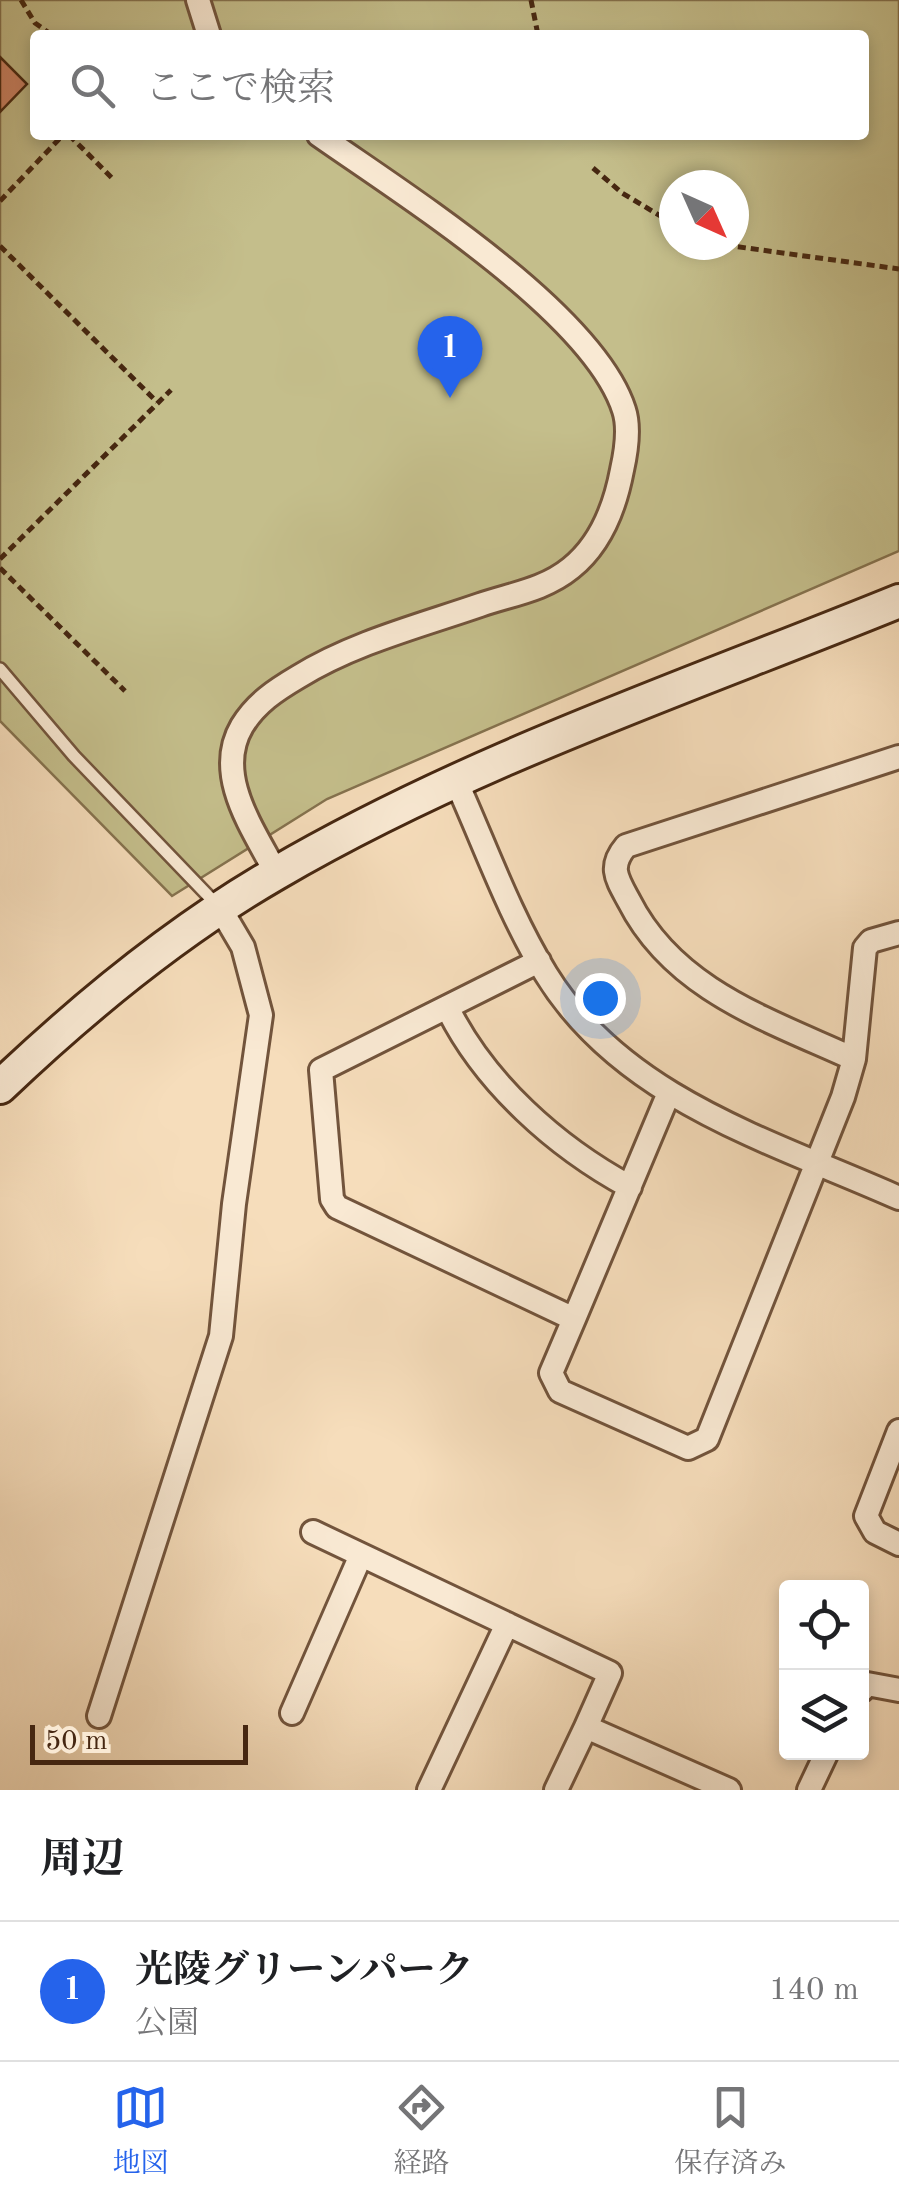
<!DOCTYPE html>
<html lang="ja">
<head>
<meta charset="utf-8">
<style>
  :root { --surface:#fff; --page:#f2f2f2; --text:#202124; --muted:#757577; --line:#e0e0e0; --accent:#2563eb }
  body { margin:0; font-family:"Old Standard TT","Noto Serif JP",serif; background:var(--page); color:var(--text) }
  .controls { position:absolute; right:30px; bottom:30px; display:grid; overflow:hidden; border-radius:10px; box-shadow:0 5px 15px #0003 }
  .controls button { width:90px; height:90px; display:grid; place-items:center; padding:0; border:0; border-bottom:2px solid var(--line); background:var(--surface); color:var(--text); font:50px sans-serif }
  .compass { position:absolute; left:659px; top:170px; width:90px; height:90px; border-radius:50%; background:var(--surface); box-shadow:0 5px 15px #0003; rotate:135deg }
  .scale { position:absolute; left:30px; bottom:25px; width:218px; box-sizing:border-box; padding-left:10px; border:5px solid #462711; border-top:0; font-size:28px; line-height:35px; white-space:nowrap; color:#462711; -webkit-text-stroke:8px #f9e9d3; paint-order:stroke }
  .you { position:absolute; left:600px; top:998px; width:35px; height:35px; margin:-25px; border:8px solid #fff; border-radius:50%; background:#1a73e8; box-shadow:0 0 0 15px #1a73e833 }
  .badge { display:grid; place-items:center; width:65px; height:65px; border-radius:50%; background:var(--accent); color:#fff; font-size:32px; font-weight:700 }
  .pin { position:absolute; translate:-50% -82px; filter:drop-shadow(0 2px 5px #0008) }
  .pin::after { content:''; position:absolute; top:52px; width:35px; height:30px; background:inherit; clip-path:polygon(0 0,100% 0,50% 100%) }
  .list { margin:0; padding:0; list-style:none }
  h2 { display:flex; justify-content:space-between; align-items:center; height:130px; margin:0; padding:0 40px; font-size:42px }
  h2 small { font-size:32px; font-weight:400; color:var(--muted) }
  .list li { display:grid; grid-template-columns:65px 1fr auto; gap:30px; align-items:center; box-sizing:border-box; height:140px; padding:0 40px; border-top:2px solid var(--line) }
  .list b { display:block; font-size:38px; white-space:nowrap }
  .list p { margin:0; font-size:32px; white-space:nowrap; color:var(--muted) }
  .list em { font-size:32px; font-style:normal; color:var(--muted) }
  .icon { flex:none; width:55px; height:55px; fill:none; stroke:currentColor; stroke-width:2; stroke-linecap:round; stroke-linejoin:round }
  .map { position:relative; flex:none; width:899px; height:1790px; overflow:hidden }
  .search { position:absolute; background:var(--surface); box-shadow:0 5px 15px #0003; left:30px; right:30px; top:30px; height:110px; display:flex; align-items:center; gap:25px; box-sizing:border-box; padding:0 35px; border-radius:10px; color:var(--muted); font-size:38px }
  .sheet { height:270px; background:var(--surface) }
  nav { display:flex; justify-content:space-around; align-items:center; box-sizing:border-box; height:140px; border-top:2px solid var(--line); background:var(--surface); font-size:28px; color:var(--muted) }
  nav a { display:grid; justify-items:center; gap:5px }
  nav .on { color:var(--accent) }
  .map>svg:first-child { display:block }
</style>
</head>
<body>
<div class="map">
<svg width="899" height="1790" viewBox="0 0 899 1790">
  <rect width="100%" height="100%" fill="#f6ddbb"/>
  <filter id="stains"><feTurbulence type="fractalNoise" baseFrequency=".002" numOctaves="4"/><feColorMatrix values="0 0 0 0 .2 0 0 0 0 .09 0 0 0 0 .02 0 0 0 .5 -.17"/></filter>
  <radialGradient id="worn" r=".72"><stop offset=".6" stop-color="#630" stop-opacity="0"/><stop offset="1" stop-color="#630" stop-opacity=".3"/></radialGradient>
  <path fill="#c4be8b" stroke="#85724e" stroke-width="2.5" fill-rule="evenodd" d="M0 0H899V551L327 799 172 896 0 721ZM35 35H864V135H35ZM674 185H734V245H674Z"/>
  <path fill="#ce8466" stroke="#462711" stroke-width="2.5" d="M0 57 27 84 0 112Z"/>
  <g fill="none" stroke-linecap="round" stroke-linejoin="round">
    <g stroke="#72543c" stroke-width="16">
      <path id="lane" d="M0 669 74 756 217 905"/>
    </g>
    <g stroke="#72543c" stroke-width="28">
      <path id="street" d="M198 0 209 35
        M456 781C485 845 509 914 546 974 623 1099 771 1141 899 1198
        M276 873C254 830 213 775 242 726 256 703 276 690 298 677 353 643 419 626 480 605 512 594 544 590 571 568 601 544 615 507 622 470 626 452 630 428 624 410 593 313 403 194 319 135
        M539 961 321 1070 332 1199 337 1207 574 1319 668 1095
        M447 1007C484 1083 556 1147 630 1187
        M854 1059C769 1020 674 990 629 901 617 879 608 867 626 846L899 757
        M574 1319 551 1373 560 1391 688 1448 707 1439 843 1097 854 1059 865 948 871 941 899 933
        M899 1431 866 1516 875 1532 899 1544
        M313 1532 610 1673 586 1727
        M862 1690 867 1684 899 1690
        M292 1713 361 1555
        M99 1716 221 1336 234 1204 261 1015 243 947 220 908
        M429 1790 507 1624
        M556 1790 586 1727 729 1790
        M809 1790 827 1752"/>
    </g>
    <g stroke="#462711" stroke-width="38">
      <path id="secondary" d="M0 1087C84 1007 175 932 275 874 470 760 690 686 899 601"/>
    </g>
    <path stroke="#462711" stroke-width="5" stroke-dasharray="8 5" stroke-linecap="butt" d="M21 0 35 23 52 35
      M531 0 538 35
      M69 135 114 180
      M593 168 622 193 674 224
      M0 201 63 135
      M725 245 899 269
      M0 246 157 402
      M0 559 171 390
      M0 568 125 691"/>
    <use href="#lane" stroke="#f9e9d3" stroke-width="11"/>
    <use href="#street" stroke="#f9e9d3" stroke-width="22"/>
    <use href="#secondary" stroke="#f9e9d3" stroke-width="32"/>
  </g>
  <rect width="100%" height="100%" filter="url(#stains)"/>
  <rect width="100%" height="100%" fill="url(#worn)"/>
</svg>
<div class="controls">
<button><svg class="icon" aria-label="locate" viewBox="0 0 24 24"><circle cx="12" cy="12" r="6"/><path d="M12 2v4M12 18v4M2 12h4M18 12h4"/></svg></button>
<button><svg class="icon" aria-label="layers" viewBox="0 0 24 24"><path d="M12 4l9 5-9 5-9-5zM3 14l9 5 9-5"/></svg></button>
</div>
<svg class="compass" viewBox="-18 -18 36 36"><path d="M0-13l5 13h-10z" fill="#e53935"/><path d="M0 13l5-13h-10z" fill="#757577"/></svg>
<div class="scale">50 m</div>
<div class="you"></div>
<div class="pin badge" style="left:450px;top:398px">1</div>
<div class="search"><svg class="icon" aria-label="search" viewBox="0 0 24 24"><circle cx="10" cy="10" r="6"/><path d="M15 15l6 6"/></svg>ここで検索</div>
</div>
<section class="sheet">
<h2>周辺<small></small></h2>
<ul class="list">
<li><span class="badge">1</span><div><b>光陵グリーンパーク</b><p>公園</p></div><em>140 m</em></li>
</ul>
</section>
<nav>
<a class="on"><svg class="icon" aria-label="map" viewBox="0 0 24 24"><path d="M3 6l6-2 6 2 6-2v14l-6 2-6-2-6 2zM9 4v14M15 6v14"/></svg>地図</a>
<a><svg class="icon" aria-label="directions" viewBox="0 0 24 24"><path d="M12 3l9 9-9 9-9-9zM9 14v-3h6M13 9l2 2-2 2"/></svg>経路</a>
<a><svg class="icon" aria-label="saved" viewBox="0 0 24 24"><path d="M7 4h10v16l-5-4-5 4z"/></svg>保存済み</a>
</nav>
</body>
</html>
